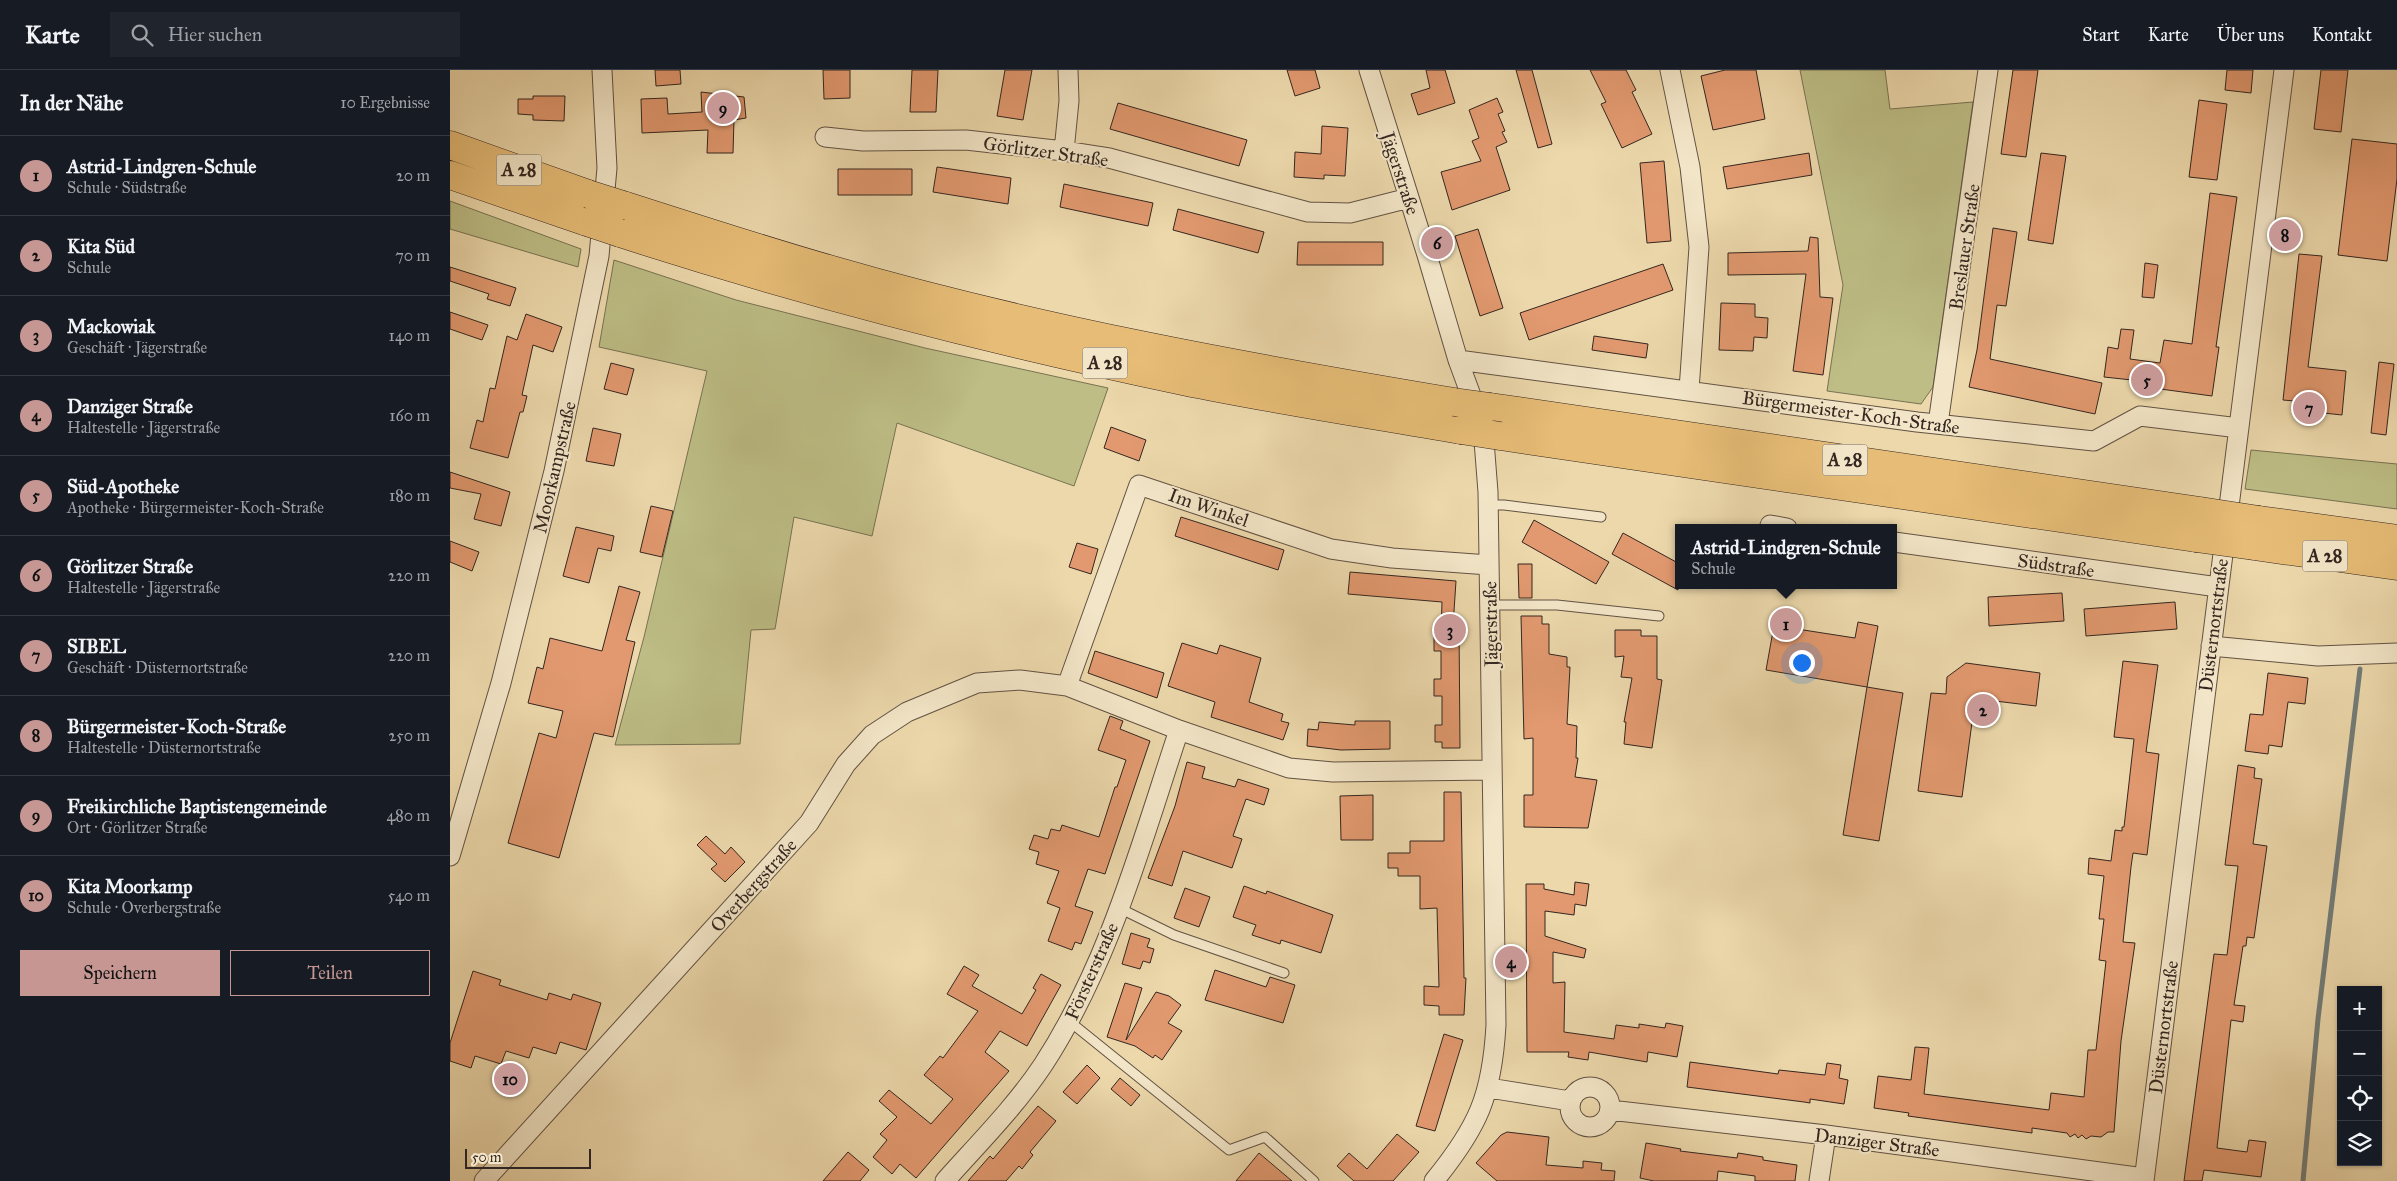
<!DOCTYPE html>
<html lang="de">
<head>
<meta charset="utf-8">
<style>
  :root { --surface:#171b24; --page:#20242c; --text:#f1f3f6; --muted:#9ea1a6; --line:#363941; --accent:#c59692 }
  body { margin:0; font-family:"IM FELL Great Primer",serif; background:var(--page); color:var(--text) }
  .controls { position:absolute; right:15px; bottom:15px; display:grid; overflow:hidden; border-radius:0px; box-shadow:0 1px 4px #0004 }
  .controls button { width:45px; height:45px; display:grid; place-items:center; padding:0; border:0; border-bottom:1px solid var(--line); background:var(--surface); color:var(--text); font:25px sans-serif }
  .scale { position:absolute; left:15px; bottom:12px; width:126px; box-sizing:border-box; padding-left:5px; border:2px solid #342620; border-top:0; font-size:14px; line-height:18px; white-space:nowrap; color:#342620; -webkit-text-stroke:4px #f3e6c8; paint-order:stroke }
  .you { position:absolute; left:1351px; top:592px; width:18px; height:18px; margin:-12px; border:4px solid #fff; border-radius:50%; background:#1a73e8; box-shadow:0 0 0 8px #1a73e833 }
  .badge { display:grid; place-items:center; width:32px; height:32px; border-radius:50%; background:var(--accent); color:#111; font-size:16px; font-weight:700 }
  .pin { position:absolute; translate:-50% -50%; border:2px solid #fff; box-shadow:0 1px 5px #0006 }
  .popup { position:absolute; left:1225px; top:454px; width:222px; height:65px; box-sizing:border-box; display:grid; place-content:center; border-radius:0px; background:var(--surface); filter:drop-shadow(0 1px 4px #0005); font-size:16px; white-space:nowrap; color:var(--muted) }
  .popup b { font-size:19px; color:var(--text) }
  .popup::after { content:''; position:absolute; left:50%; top:100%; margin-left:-10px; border:10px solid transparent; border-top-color:var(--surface) }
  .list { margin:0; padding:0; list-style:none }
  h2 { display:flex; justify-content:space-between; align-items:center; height:65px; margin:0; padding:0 20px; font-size:21px }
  h2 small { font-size:16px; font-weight:400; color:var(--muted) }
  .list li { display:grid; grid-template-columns:32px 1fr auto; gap:15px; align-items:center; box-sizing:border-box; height:80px; padding:0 20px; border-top:1px solid var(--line) }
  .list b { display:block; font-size:19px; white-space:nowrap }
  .list p { margin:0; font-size:16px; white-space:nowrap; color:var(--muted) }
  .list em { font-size:16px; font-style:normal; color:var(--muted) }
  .actions { display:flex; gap:10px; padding:15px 20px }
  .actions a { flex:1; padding:11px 0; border:1px solid var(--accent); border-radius:0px; text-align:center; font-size:18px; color:var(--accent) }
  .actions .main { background:var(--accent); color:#111 }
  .icon { flex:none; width:28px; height:28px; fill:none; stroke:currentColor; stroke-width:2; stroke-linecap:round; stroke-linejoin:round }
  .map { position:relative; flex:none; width:1947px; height:1111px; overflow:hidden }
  header { display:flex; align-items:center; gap:30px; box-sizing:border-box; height:70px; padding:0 25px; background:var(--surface); border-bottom:1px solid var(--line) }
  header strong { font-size:24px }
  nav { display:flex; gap:28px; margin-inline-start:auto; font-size:18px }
  .search { width:350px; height:45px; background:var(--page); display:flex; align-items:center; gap:12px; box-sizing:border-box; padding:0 18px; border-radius:0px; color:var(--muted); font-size:19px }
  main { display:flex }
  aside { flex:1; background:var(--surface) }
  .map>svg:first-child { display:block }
</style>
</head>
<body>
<header>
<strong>Karte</strong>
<div class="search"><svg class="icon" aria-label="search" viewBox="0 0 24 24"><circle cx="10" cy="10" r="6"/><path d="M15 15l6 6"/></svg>Hier suchen</div>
<nav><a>Start</a><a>Karte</a><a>Über uns</a><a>Kontakt</a></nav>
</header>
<main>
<aside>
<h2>In der Nähe<small>10 Ergebnisse</small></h2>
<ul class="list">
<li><span class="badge">1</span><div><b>Astrid-Lindgren-Schule</b><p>Schule · Südstraße</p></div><em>20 m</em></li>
<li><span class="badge">2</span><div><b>Kita Süd</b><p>Schule</p></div><em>70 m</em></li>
<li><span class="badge">3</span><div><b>Mackowiak</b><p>Geschäft · Jägerstraße</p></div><em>140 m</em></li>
<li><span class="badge">4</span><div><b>Danziger Straße</b><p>Haltestelle · Jägerstraße</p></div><em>160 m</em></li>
<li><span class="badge">5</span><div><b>Süd-Apotheke</b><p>Apotheke · Bürgermeister-Koch-Straße</p></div><em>180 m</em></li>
<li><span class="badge">6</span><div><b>Görlitzer Straße</b><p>Haltestelle · Jägerstraße</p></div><em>220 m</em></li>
<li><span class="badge">7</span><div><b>SIBEL</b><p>Geschäft · Düsternortstraße</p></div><em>220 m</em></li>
<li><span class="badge">8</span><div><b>Bürgermeister-Koch-Straße</b><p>Haltestelle · Düsternortstraße</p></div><em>250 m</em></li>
<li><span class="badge">9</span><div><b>Freikirchliche Baptistengemeinde</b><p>Ort · Görlitzer Straße</p></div><em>480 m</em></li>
<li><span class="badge">10</span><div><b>Kita Moorkamp</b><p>Schule · Overbergstraße</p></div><em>540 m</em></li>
</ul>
<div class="actions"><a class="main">Speichern</a><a>Teilen</a></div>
</aside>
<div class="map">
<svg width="1947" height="1111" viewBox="0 0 1947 1111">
  <rect width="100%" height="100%" fill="#ecd8ab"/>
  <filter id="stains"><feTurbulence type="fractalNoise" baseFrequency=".004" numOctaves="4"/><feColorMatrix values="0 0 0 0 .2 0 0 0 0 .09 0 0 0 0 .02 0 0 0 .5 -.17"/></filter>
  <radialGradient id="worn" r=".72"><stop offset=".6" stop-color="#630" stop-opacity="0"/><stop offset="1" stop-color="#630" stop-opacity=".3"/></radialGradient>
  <path fill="#bdbd85" stroke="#787252" d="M1350 0H1435L1440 39 1523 32 1483 317 1471 334 1377 321 1393 215Z
    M0 131 131 179 128 197 0 159Z
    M164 190 286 230 475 278 658 318 624 416 447 353 422 466 344 447 325 559 301 560 290 674 165 675 194 567 257 301 149 277Z
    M1801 380 1947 394V439L1795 419Z"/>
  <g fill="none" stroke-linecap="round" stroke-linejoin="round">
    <path stroke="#737d79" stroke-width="5" d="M1853 1111 1868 949 1910 599"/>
  </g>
  <path fill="#e2996f" stroke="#342620" d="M205 0H230L231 14 206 16Z
    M373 0H400V28L374 29Z
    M462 0H488L486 42H460Z
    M555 0H582L573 50 547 46Z
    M837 0H865L870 18 845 26Z
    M976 0H995L1005 33 968 45 961 24 980 18Z
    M1066 0H1082L1102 74 1088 78Z
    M1140 0H1176L1186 20 1182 22 1202 64 1172 78 1151 34 1156 32Z
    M1275 0H1306L1315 49 1263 60 1251 6Z
    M1563 0H1588L1576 87 1551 84Z
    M1777 0H1803L1801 23 1775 20Z
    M1871 0H1898L1891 62 1864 59Z
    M251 22 294 27 296 48 284 50 283 83H257L258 60 192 63 191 29 217 28 218 44 252 42Z
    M83 26H115L114 51 83 50V45L68 44V29H83Z
    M1047 28 1053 42 1048 44 1055 61 1052 62 1057 72 1046 77 1060 120 1002 140 991 102 1031 91 1022 71 1029 68 1019 40Z
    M1749 30 1777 34 1767 110 1739 107Z
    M668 33 797 70 789 96 660 59Z
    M872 56 898 58 895 106 874 105V109L844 107 845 82 871 84Z
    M1902 69 1947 74V109L1937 191 1888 185Z
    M1359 83 1362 105 1277 119 1273 97Z
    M1591 83 1616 86 1603 174 1578 170Z
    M1214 91 1221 171 1197 173 1190 93Z
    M487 97 561 108 558 134 483 122Z
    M388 99H462V125H388Z
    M614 114 703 133 698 156 610 137Z
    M1760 123 1787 127 1766 277H1769L1762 326 1681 315 1682 310 1654 307 1658 277 1668 279 1671 259 1684 260 1680 289 1710 293 1714 270 1742 274Z
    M728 139 814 162 808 183 723 160Z
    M1543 158 1567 162 1556 236 1547 235 1540 289 1652 313 1645 344 1519 317 1527 280Z
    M1028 159 1053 238 1030 246 1005 166Z
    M1360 167 1368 168 1370 227 1383 228 1373 305 1343 301 1356 204 1278 205V183L1358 181Z
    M848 172H933V195H847Z
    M1849 184 1872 186 1858 297 1896 301 1892 345 1855 341 1856 332 1833 330Z
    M1695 193 1708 195 1704 228 1692 227Z
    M1213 194 1223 220 1079 270 1070 243Z
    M0 197 66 218 60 236 37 229 39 224 0 211Z
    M1271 233 1305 234V247L1318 248 1317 268 1304 267 1303 281 1269 280Z
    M0 242 38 255 32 270 0 259Z
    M76 244 112 257 103 282 83 275 72 325 77 326 73 342H70L58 388 20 378 27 350 33 352 40 318 45 319 57 266 67 270Z
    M1144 266 1198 274 1196 288 1142 280Z
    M1929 292 1944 294 1936 365 1921 363Z
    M161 293 184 299 177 325 154 319Z
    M661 357 696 370 689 391 654 378Z
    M143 358 171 364 164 396 136 391Z
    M0 402 60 422 51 456 24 449 31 424 0 418Z
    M201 436 223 441 212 487 190 482Z
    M731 447 834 480 828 500 725 466Z
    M1084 450 1159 492 1146 514 1072 472Z
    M126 457 164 466 161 481 148 478 139 513 113 506Z
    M1173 463 1228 493V520L1162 484Z
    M0 471 29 482 22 501 0 492Z
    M627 473 648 479 641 504 619 497Z
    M1068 494H1082V528H1069Z
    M900 502 1006 511 1003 556H1009L1010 678H992V672H985V655H992V626H984V609H991V581H984V564H991L992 532 898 524Z
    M169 516 190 522 176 570 185 572 163 667 144 663 109 788 58 773 89 663 106 668 113 641 78 633 87 597 93 599 100 568 152 581Z
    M1612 523 1614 551 1539 556 1538 527Z
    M1725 532 1727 559 1636 566 1634 539Z
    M1327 539 1350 543 1347 559 1405 568 1408 552 1428 556 1417 617 1316 600Z
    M1071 546H1092V554H1099V584L1117 587V597H1120L1117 654 1127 656 1126 688H1128L1125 707 1147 710 1138 758 1074 757V725H1083V668L1074 669Z
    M1165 560H1191V566H1207V609L1212 610 1202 678 1174 674 1176 652H1174L1182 608 1171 607 1174 586 1165 587Z
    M732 573 767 584 770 575 811 588 799 632 833 644 831 651 839 653 833 670 761 647 765 632 718 616Z
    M645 581 714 603 707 628 638 603Z
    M1673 591 1708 595 1696 682 1709 684 1697 785 1683 783 1681 797 1673 872 1685 873 1671 971 1664 1062H1658L1651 1067 1641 1066 1636 1069 1632 1065 1628 1068 1625 1064 1620 1067 1617 1063 1582 1058V1063L1458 1046 1459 1043 1424 1038 1428 1006 1461 1010 1465 977 1479 978 1474 1024 1599 1040 1601 1023 1634 1027 1638 980H1646L1656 891 1649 890 1654 849H1649L1654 806 1638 804 1639 788 1661 791 1665 760 1672 761V757H1674L1684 669 1664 667Z
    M1516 593 1590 603 1586 636 1545 631 1523 645 1512 727 1468 721 1481 623 1496 624 1497 607Z
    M1818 603 1858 608 1855 634 1838 632 1832 677 1819 675 1818 684 1795 681 1800 644 1813 645Z
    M1417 617 1453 623 1429 771 1393 765Z
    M660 646 673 651 670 659 700 671 655 804 638 799 625 836 643 842 631 874 625 872 622 880 598 871 610 838 597 833 609 801 586 794 589 782 579 779 584 765 598 769 601 759 610 761 612 755 649 767 665 717H667L676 690 648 680Z
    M905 651H940V679L891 680 857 676 858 659 868 660 869 652 905 655Z
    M737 692 755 697 752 708 785 717 788 709 819 719 814 735 796 729 783 766 792 769 782 798 733 781 722 816 698 808 725 736Z
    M1788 695 1805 698 1804 708 1812 709 1803 774 1817 776 1804 868 1797 867 1796 876H1793L1784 935 1795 936 1793 952 1781 950 1767 1078 1797 1082 1799 1070 1816 1072 1811 1107 1754 1100 1752 1111H1734L1764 884 1777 885 1788 796 1775 795Z
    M994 722H1011L1014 908H1016L1014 945H989V936L974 935V916L989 917 987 838 970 839V806H948V798H938V783H960V771H994Z
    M923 725V770H891L890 726Z
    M256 766 275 784 281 777 295 792 275 812 261 799 267 794 247 775Z
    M1125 812 1139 814 1136 836 1125 834 1124 845 1095 841V866L1136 879 1134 888 1103 882V913L1115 912 1114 962 1164 969 1166 955 1189 958V954L1215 958 1216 953 1233 956 1227 987 1198 982 1197 992 1139 982 1138 990 1118 987 1119 982H1077L1076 814H1094V819L1124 825Z
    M794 816 816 824 817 821 883 845 871 883 831 870 830 874 802 865 806 855 783 847Z
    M735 818 760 827 749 857 724 848Z
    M681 863 700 869 697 877 704 879 700 893 693 891 690 899 672 894Z
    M514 896 529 905 522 916 572 944 586 920 583 918 591 904 611 915 577 976 550 961 535 982 559 1001 466 1108 450 1094 442 1104 423 1087 437 1070 430 1064 447 1047 429 1031 439 1020 481 1054 503 1029 474 1005 490 986 493 988 528 941 497 924Z
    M765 900 816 917 820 907 845 915 833 953 755 930Z
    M23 901 51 910 49 915 97 930 99 923 121 930 123 924 151 933 136 980 110 972 106 984 83 977 79 988 56 981 51 994 25 986 21 998 0 991V973Z
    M675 913 692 918 676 970 706 922 719 926 731 935 718 953 732 961 712 990 705 985 703 988 685 976 657 967Z
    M994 964 1013 970 985 1061 966 1056Z
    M1240 992 1328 1004 1329 1000 1375 1005 1377 993 1391 995 1389 1008 1398 1010 1394 1034 1360 1029V1033L1354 1032 1237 1017Z
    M637 995 650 1008 627 1034 613 1022Z
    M670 1008 690 1025 681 1036 661 1019Z
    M588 1036 606 1051 580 1082 583 1085 572 1099 569 1096 556 1111H518L540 1086 543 1089Z
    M1057 1062 1099 1067 1096 1095 1133 1098V1091L1152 1093 1151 1100 1165 1101 1164 1111H1047L1026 1093 1051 1065Z
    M947 1064 969 1082 943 1111H904L887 1096 899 1083 917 1099Z
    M1196 1073 1231 1079 1230 1081 1287 1088 1288 1083 1313 1087V1090L1347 1095 1345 1111H1305V1106L1268 1101 1267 1111H1204L1190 1108Z
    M398 1082 419 1100 410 1111H373Z
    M809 1083 842 1111H786Z"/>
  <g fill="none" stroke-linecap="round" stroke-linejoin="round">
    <g stroke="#625243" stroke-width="11">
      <path id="service" d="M1038 435H1054L1151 447
        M1040 535H1107L1209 546
        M669 838 724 865 834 903
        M619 951 779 1080 815 1067 864 1111"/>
    </g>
    <g stroke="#625243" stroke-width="21">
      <path id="minor" d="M919 0 977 185 1008 290 1033 358 1038 422 1046 955C1042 1026 1028 1057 984 1111
        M1220 0 1240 97 1249 177 1239 320
        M375 67 413 71 516 70 614 81 659 88 858 142 900 143 959 128
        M614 81 619 31 618 0
        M1008 290 1467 352 1644 371 1690 346 1789 358
        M1488 354 1538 0
        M1320 455 1337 458
        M1444 472 1768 517
        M1761 576 1868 586 1947 583
        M617 616 689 415 881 479 942 488 1039 495
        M0 786 51 613 104 401 149 186 157 98 152 0
        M1120 1037a20 20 0 1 1 40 0a20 20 0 1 1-40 0Z
        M1039 1018 1120 1031
        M1160 1040 1376 1065 1694 1108
        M34 1111 359 753 396 694 422 665 457 642 527 613 570 610 617 616 729 660 839 698 883 702 1041 700
        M495 1111C528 1074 565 1037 593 995 659 894 691 774 729 660
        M1369 1111 1376 1065
        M1694 1111 1834 0"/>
    </g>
    <g stroke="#342620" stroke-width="29">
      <path id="motorway" d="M0 75 138 124
        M0 105 137 152
        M173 135C242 157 312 180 382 200 585 259 795 297 1004 332
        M170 163C355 223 543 271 733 311 825 330 919 344 1011 360
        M1040 337 1750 441
        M1050 366 1746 468
        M1809 450 1947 469
        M1804 476 1947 496"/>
    </g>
    <use href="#service" stroke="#f3e6c8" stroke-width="9"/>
    <use href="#minor" stroke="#f3e6c8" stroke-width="19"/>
    <use href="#motorway" stroke="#e6bc76" stroke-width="28"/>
    <g stroke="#342620" stroke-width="29" stroke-linecap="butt">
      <path id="motorway-bridge" d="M138 124 173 135
        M137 152 170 163
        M1004 332 1040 337
        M1011 360 1050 366
        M1750 441 1809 450
        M1746 468 1804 476"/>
    </g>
    <use href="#motorway-bridge" stroke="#e6bc76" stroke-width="28"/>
  </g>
  <g text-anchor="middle" stroke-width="4" stroke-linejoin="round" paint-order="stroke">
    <g fill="#f3e6c8" stroke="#6d6052" stroke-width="1">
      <rect x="46.5" y="84.5" width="45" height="31" rx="4"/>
      <rect x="632.5" y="277.5" width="45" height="31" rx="4"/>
      <rect x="1372.5" y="374.5" width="45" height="31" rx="4"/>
      <rect x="1852.5" y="470.5" width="45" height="31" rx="4"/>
    </g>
    <g font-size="18" font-weight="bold" fill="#342620">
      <text x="69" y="106">A 28</text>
      <text x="655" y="299">A 28</text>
      <text x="1395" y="396">A 28</text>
      <text x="1875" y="492">A 28</text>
    </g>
    <g font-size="19" fill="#342620" stroke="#f3e6c8">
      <text transform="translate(596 81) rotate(8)" y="7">Görlitzer Straße</text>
      <text transform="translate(951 103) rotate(72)" y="7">Jägerstraße</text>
      <text transform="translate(1514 177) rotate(-82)" y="7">Breslauer Straße</text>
      <text transform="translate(1401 342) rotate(8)" y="7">Bürgermeister-Koch-Straße</text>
      <text transform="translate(104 397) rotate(-77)" y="7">Moorkampstraße</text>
      <text transform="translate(759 437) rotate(19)" y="7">Im Winkel</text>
      <text transform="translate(1606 495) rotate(8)" y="7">Südstraße</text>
      <text transform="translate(1040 554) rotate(-91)" y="7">Jägerstraße</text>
      <text transform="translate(1763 555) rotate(-83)" y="7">Düsternortstraße</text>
      <text transform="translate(303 815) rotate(-48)" y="7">Overbergstraße</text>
      <text transform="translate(641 901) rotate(-66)" y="7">Försterstraße</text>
      <text transform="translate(1713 957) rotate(-83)" y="7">Düsternortstraße</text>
      <text transform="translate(1427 1072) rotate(7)" y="7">Danziger Straße</text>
    </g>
  </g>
  <rect width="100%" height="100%" filter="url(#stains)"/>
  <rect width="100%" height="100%" fill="url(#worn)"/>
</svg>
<div class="controls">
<button>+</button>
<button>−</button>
<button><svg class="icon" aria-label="locate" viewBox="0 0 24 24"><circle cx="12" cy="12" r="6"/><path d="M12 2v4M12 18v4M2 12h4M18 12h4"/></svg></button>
<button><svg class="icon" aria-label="layers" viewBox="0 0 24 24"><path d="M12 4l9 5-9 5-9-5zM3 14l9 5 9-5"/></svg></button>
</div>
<div class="scale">50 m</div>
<div class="you"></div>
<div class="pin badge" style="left:1336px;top:554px">1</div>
<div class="popup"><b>Astrid-Lindgren-Schule</b>Schule</div>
<div class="pin badge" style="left:1533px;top:640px">2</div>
<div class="pin badge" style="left:1000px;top:560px">3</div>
<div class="pin badge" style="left:1061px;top:892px">4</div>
<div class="pin badge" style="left:1697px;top:310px">5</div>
<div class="pin badge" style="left:987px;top:173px">6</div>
<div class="pin badge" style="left:1859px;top:338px">7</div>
<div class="pin badge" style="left:1835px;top:165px">8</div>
<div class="pin badge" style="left:273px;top:38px">9</div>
<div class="pin badge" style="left:60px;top:1009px">10</div>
</div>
</main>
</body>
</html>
